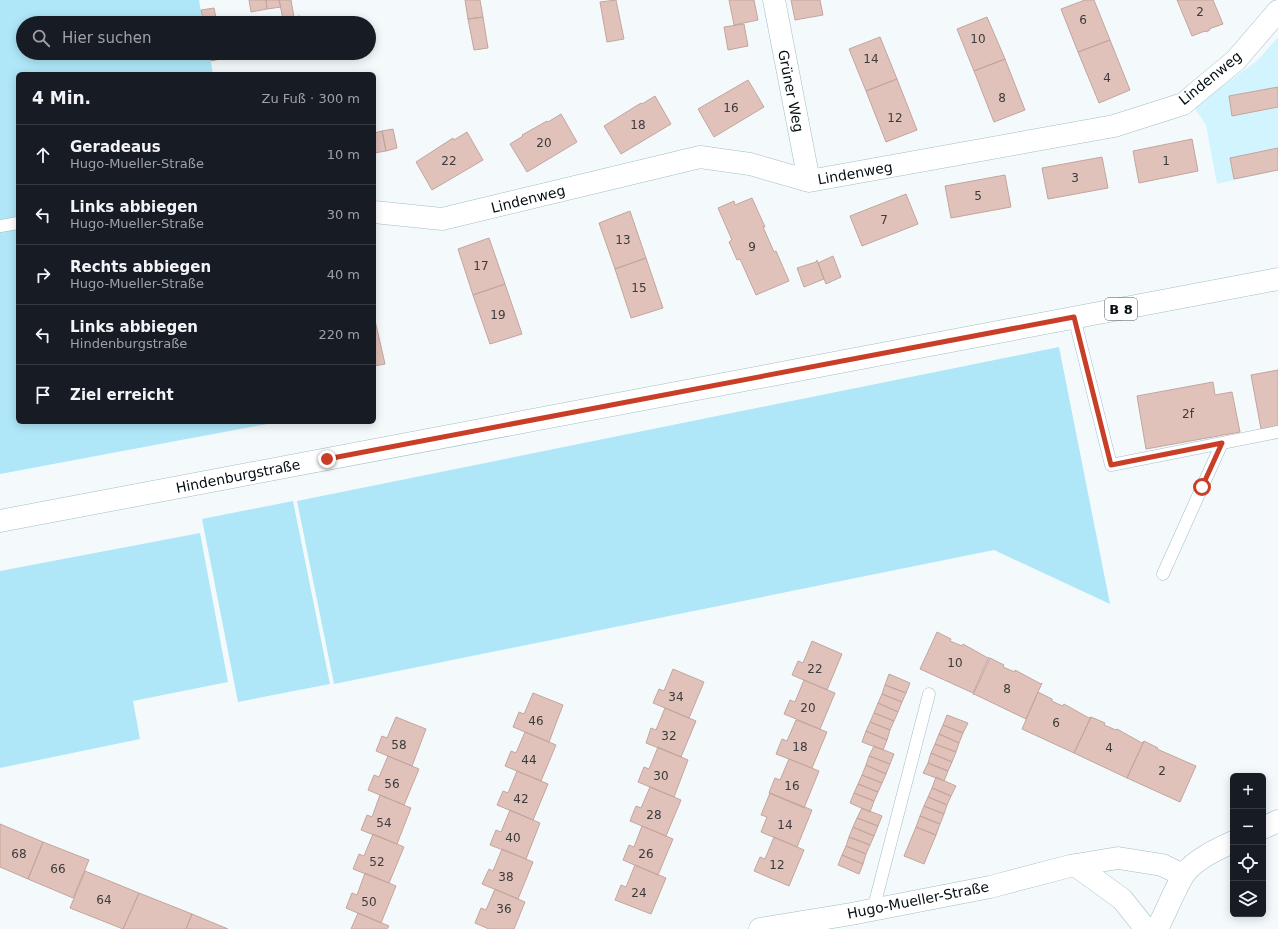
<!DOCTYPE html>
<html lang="de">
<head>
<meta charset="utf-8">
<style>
  :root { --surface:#171b24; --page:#20242c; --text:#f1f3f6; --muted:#9ea1a6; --line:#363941 }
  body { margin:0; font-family:"DejaVu Sans",sans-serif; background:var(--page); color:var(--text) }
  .controls { position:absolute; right:12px; bottom:12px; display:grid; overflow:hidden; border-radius:6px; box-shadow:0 2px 10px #0003 }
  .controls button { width:36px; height:36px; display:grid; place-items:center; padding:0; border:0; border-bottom:1px solid var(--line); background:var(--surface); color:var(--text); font:20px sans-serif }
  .stop { position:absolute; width:12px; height:12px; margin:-9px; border:3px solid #c93e27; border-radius:50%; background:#fff }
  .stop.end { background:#c93e27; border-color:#fff; box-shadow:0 1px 4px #0008 }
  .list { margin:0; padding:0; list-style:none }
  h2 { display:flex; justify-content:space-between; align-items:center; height:52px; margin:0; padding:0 16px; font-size:17px }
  h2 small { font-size:13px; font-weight:400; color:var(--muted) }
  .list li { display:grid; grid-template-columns:26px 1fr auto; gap:12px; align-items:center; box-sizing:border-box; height:60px; padding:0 16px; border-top:1px solid var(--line) }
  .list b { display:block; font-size:15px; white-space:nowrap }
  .list p { margin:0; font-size:13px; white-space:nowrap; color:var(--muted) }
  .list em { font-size:13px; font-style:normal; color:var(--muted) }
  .icon { flex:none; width:22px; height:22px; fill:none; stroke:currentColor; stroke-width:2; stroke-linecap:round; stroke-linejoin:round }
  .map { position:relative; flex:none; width:1278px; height:929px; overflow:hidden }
  .search { position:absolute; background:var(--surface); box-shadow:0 2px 10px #0003; left:16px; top:16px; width:360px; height:44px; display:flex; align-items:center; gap:10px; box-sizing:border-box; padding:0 14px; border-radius:22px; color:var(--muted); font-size:15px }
  .panel { position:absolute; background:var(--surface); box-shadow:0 2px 10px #0003; left:16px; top:72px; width:360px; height:352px; border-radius:6px }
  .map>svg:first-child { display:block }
</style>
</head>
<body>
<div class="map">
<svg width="1278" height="929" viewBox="0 0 1278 929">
  <rect width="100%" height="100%" fill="#f4fafc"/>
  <path fill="#d2f4ff" d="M1278 37V170L1217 184 1206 125 1194 107 1258 60Z"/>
  <path fill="#afe7f9" d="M0 0H199L203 23H23V53H209L213 74H18V218L0 221Z
    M18 226V422H278L0 474V230Z
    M1059 347 1110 604 994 550 334 684 297 501Z
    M293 501 330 684 238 702 202 519Z
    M200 533 228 682 133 701 140 739 0 768V571Z"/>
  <path fill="#e1c2bb" stroke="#c3a59e" d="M249 0H266L267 9 251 12Z
    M266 0H279L281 7 267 9Z
    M279 0H291L294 17 283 19Z
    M465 0H480L483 17 468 19Z
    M616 0 624 39 607 42 600 2Z
    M729 0H754L758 20 734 25Z
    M791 0H820L823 15 795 20Z
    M1085 0H1094L1110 40 1078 52 1061 9Z
    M1177 0H1213L1223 24 1209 29 1210 30 1206 32 1205 31 1192 36Z
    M214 8 217 23H204L201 10Z
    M300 16 301 23H284L283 19Z
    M483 17 488 48 474 50 468 19Z
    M987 17 1005 59 974 71 957 29Z
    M744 24 748 46 728 50 724 27Z
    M880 37 897 79 866 91 849 49Z
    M1110 40 1130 90 1099 103 1078 52Z
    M210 53H224L225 58 211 61Z
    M1005 59 1025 110 994 122 974 71Z
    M897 79 917 130 886 142 866 91Z
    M748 80 764 107 714 137 698 109Z
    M1278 87V107L1232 116 1229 96Z
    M655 96 671 124 621 154 604 126 641 103 642 104Z
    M561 114 577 142 527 172 510 144 523 136 522 135 547 121 548 122Z
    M393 129 397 148 386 151 382 131Z
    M382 131 386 151 374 153V133Z
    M467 132 483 160 432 190 416 162 453 138 454 140Z
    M1192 139 1198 171 1139 183 1133 151Z
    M1278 148V170L1234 179 1230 158Z
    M1102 157 1108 188 1048 199 1042 168Z
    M1005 175 1011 207 951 218 945 186Z
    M906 194 918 224 862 246 850 216Z
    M752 198 765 227H763L774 252 776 251 789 281 756 295 740 259 737 260 729 242 732 240 718 208 734 201 735 205Z
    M630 211 646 258 615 269 599 223Z
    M489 238 505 284 473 295 458 249Z
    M833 256 841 277 826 284 818 263Z
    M646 258 663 308 631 318 615 269Z
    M817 260 824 279 804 287 797 268 816 262Z
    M505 284 522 334 490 344 473 295Z
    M374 316 385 364 374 366Z
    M1278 370V426L1261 429 1251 375Z
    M1213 382 1215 395 1232 392 1240 432 1146 449 1137 396Z
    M937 632 951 639 950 641 962 646 963 644 988 658 989 657 973 693 920 669Z
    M812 641 842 654 827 690 792 675 798 661 803 663Z
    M990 658 1004 665 1003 667 1010 670 1015 672V670L1041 684 1042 683 1026 719 974 694 973 695Z
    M673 669 704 682 689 718 653 703 659 689 664 691Z
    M889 674 910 683 906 693 885 685Z
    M804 680 835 693 820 729 784 714 790 700 795 702Z
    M885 685 906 693 902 702 882 694Z
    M1038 692 1052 699V701L1058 704 1063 706 1064 704 1089 718 1091 717 1074 753 1022 729Z
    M533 693 563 705 549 742 513 727 519 712 524 714Z
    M882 694 902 702 898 712 878 703Z
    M878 703 898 712 894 721 874 713Z
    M665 708 696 721 681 757 646 743 651 728 656 730Z
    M874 713 894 721 890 730 870 722Z
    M947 715 968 723 963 733 943 725Z
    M396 717 426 729 412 766 376 751 382 736 387 738Z
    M1091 717 1105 723 1104 725 1116 730 1117 729 1142 743 1144 741 1127 778 1074 753Z
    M796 720 827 732 812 768 776 754 782 739 787 741Z
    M870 722 890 730 887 740 866 731Z
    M943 725 963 733 959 743 939 734Z
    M866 731 887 740 883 750 862 742Z
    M525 732 556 745 541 781 505 766 511 751 516 753Z
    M939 734 959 743 956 752 935 744Z
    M1144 741 1158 748 1157 749 1196 766 1180 802 1127 778Z
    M935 744 956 752 952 762 931 753Z
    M874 746 894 754 890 764 869 756Z
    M658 747 688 760 674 797 638 782 644 767 649 769Z
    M931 753 952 762 948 771 928 763Z
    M388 756 419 769 404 805 368 790 374 775 379 777Z
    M869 756 890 764 886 774 866 765Z
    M789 759 819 771 804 808 769 793 775 778 780 780Z
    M928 763 948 771 944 781 923 773Z
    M866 765 886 774 882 783 862 775Z
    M517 771 548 784 533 820 497 805 503 791 508 793Z
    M862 775 882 783 878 792 858 784Z
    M936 777 956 786 951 796 932 788Z
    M858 784 878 792 874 801 854 793Z
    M650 787 681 800 666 836 630 821 636 806 641 808Z
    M932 788 951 796 947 805 928 797Z
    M770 793 812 810 797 847 761 832 767 817 761 815Z
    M854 793 874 801 870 812 850 803Z
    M380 795 411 808 397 844 361 830 367 815 372 817Z
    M928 797 947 805 944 814 924 806Z
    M924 806 944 814 940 824 920 816Z
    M862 808 882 816 878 826 857 818Z
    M510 810 540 823 526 859 490 845 496 830 501 832Z
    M920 816 940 824 936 835 916 827Z
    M857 818 878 826 874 836 853 827Z
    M0 824 43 842 28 879 0 867Z
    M642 826 673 839 658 875 623 860 629 845 634 847Z
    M853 827 874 836 870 845 849 837Z
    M916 827 936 835 924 864 904 856Z
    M373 834 404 847 389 883 353 869 359 854 364 856Z
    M774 837 804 850 789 886 754 871 760 857 765 859Z
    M849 837 870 845 866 854 846 846Z
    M43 842 89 860 73 898 28 879Z
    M846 846 866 854 863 864 842 855Z
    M502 849 533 862 518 899 482 884 489 869 493 871Z
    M842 855 863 864 859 874 838 865Z
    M635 865 666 878 651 914 615 900 621 885 626 887Z
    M85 871 139 893 123 929 70 908Z
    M365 873 396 886 381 923 346 908 352 893 357 895Z
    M495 889 525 902 514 929H489L475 923 481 908 486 910Z
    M139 893 192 914 186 929H123Z
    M358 913 389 926 387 929H351Z
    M192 914 228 929H186Z"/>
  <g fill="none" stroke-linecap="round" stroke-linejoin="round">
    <g stroke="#9fbec8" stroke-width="13">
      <path id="service" d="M0 226 18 223
        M1074 317 1111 465 1278 432
        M1163 574 1222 443
        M873 910 929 694"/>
    </g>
    <g stroke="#9fbec8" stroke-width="23">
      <path id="minor" d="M774 0 809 181
        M374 212 442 219 700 157 750 164 809 181 1114 126 1183 104 1236 60 1278 11
        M1075 865 1122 899 1146 929
        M760 929 851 914 990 887 1070 866 1118 858 1162 865 1183 875"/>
    </g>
    <g stroke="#9fbec8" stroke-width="23">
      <path id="tertiary" d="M1263 828 1278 821
        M1157 929C1166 912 1173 893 1183 876 1192 861 1217 849 1233 842"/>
    </g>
    <g stroke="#9fbec8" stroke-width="23">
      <path id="primary" d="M0 521 1278 279"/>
    </g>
    <use href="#service" stroke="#fff" stroke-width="12"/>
    <use href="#minor" stroke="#fff" stroke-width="22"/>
    <use href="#tertiary" stroke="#fff" stroke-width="22"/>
    <use href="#primary" stroke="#fff" stroke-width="22"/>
  </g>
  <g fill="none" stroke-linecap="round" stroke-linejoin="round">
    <path stroke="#c93e27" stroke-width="5" d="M327 459 1074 317 1111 465 1222 443 1202 487"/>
  </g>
  <g text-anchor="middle" stroke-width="3" stroke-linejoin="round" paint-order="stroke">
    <g font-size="12" fill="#3b3b3c">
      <text x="1200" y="16">2</text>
      <text x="1083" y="24">6</text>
      <text x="978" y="43">10</text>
      <text x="871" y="63">14</text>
      <text x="1107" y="82">4</text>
      <text x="1002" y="102">8</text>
      <text x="731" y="112">16</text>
      <text x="895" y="122">12</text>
      <text x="638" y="129">18</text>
      <text x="544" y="147">20</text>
      <text x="449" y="165">22</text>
      <text x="1166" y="165">1</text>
      <text x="1075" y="182">3</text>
      <text x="978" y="200">5</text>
      <text x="884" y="224">7</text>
      <text x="623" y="244">13</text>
      <text x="752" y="251">9</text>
      <text x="481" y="270">17</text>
      <text x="639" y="292">15</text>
      <text x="498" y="319">19</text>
      <text x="1188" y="418">2f</text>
      <text x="955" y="667">10</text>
      <text x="815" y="673">22</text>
      <text x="1007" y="693">8</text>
      <text x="676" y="701">34</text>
      <text x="808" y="712">20</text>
      <text x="536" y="725">46</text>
      <text x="1056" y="727">6</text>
      <text x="669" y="740">32</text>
      <text x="399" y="749">58</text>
      <text x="800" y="751">18</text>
      <text x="1109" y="752">4</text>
      <text x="529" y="764">44</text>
      <text x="1162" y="775">2</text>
      <text x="661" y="780">30</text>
      <text x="392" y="788">56</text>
      <text x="792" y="790">16</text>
      <text x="521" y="803">42</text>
      <text x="654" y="819">28</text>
      <text x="384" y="827">54</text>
      <text x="785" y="829">14</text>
      <text x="513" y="842">40</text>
      <text x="19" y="858">68</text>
      <text x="646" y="858">26</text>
      <text x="377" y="866">52</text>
      <text x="777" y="869">12</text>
      <text x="58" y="873">66</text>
      <text x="506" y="881">38</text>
      <text x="639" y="897">24</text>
      <text x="104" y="904">64</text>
      <text x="369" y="906">50</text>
      <text x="504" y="913">36</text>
    </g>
    <rect fill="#fff" stroke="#4f5659" stroke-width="1" x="1105" y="298" width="32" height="22" rx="3"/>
    <g font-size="13" font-weight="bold" fill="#040e12">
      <text x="1121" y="314">B 8</text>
    </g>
    <g font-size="14" fill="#040e12" stroke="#fff">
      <text transform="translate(1210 78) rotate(-39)" y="5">Lindenweg</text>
      <text transform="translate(791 91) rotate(79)" y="5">Grüner Weg</text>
      <text transform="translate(855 173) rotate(-10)" y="5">Lindenweg</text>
      <text transform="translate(528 199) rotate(-14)" y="5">Lindenweg</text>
      <text transform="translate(238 476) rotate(-11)" y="5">Hindenburgstraße</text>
      <text transform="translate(918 900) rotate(-11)" y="5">Hugo-Mueller-Straße</text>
    </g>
  </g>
</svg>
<div class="controls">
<button>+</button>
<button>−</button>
<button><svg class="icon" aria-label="locate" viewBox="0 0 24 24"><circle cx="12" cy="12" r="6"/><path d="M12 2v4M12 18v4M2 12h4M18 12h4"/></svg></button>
<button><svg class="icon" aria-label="layers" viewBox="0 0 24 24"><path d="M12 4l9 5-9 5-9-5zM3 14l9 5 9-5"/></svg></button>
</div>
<div class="stop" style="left:1202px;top:487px"></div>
<div class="stop end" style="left:327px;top:459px"></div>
<div class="search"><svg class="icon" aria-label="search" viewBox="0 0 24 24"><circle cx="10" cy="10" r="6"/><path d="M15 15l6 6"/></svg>Hier suchen</div>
<section class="panel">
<h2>4 Min.<small>Zu Fuß · 300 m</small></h2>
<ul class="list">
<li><svg class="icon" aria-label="ahead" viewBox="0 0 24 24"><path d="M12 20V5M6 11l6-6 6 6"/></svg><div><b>Geradeaus</b><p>Hugo-Mueller-Straße</p></div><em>10 m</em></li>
<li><svg class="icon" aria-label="left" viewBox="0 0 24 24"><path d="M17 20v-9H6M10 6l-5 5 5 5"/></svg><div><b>Links abbiegen</b><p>Hugo-Mueller-Straße</p></div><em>30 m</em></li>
<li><svg class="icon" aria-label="right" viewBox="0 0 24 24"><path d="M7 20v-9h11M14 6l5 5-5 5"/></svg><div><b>Rechts abbiegen</b><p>Hugo-Mueller-Straße</p></div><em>40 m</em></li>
<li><svg class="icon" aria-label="left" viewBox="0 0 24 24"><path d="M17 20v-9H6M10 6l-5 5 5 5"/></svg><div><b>Links abbiegen</b><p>Hindenburgstraße</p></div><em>220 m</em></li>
<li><svg class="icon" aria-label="arrive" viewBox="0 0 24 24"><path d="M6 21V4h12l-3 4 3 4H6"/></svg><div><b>Ziel erreicht</b></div></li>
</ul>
</section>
</div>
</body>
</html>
